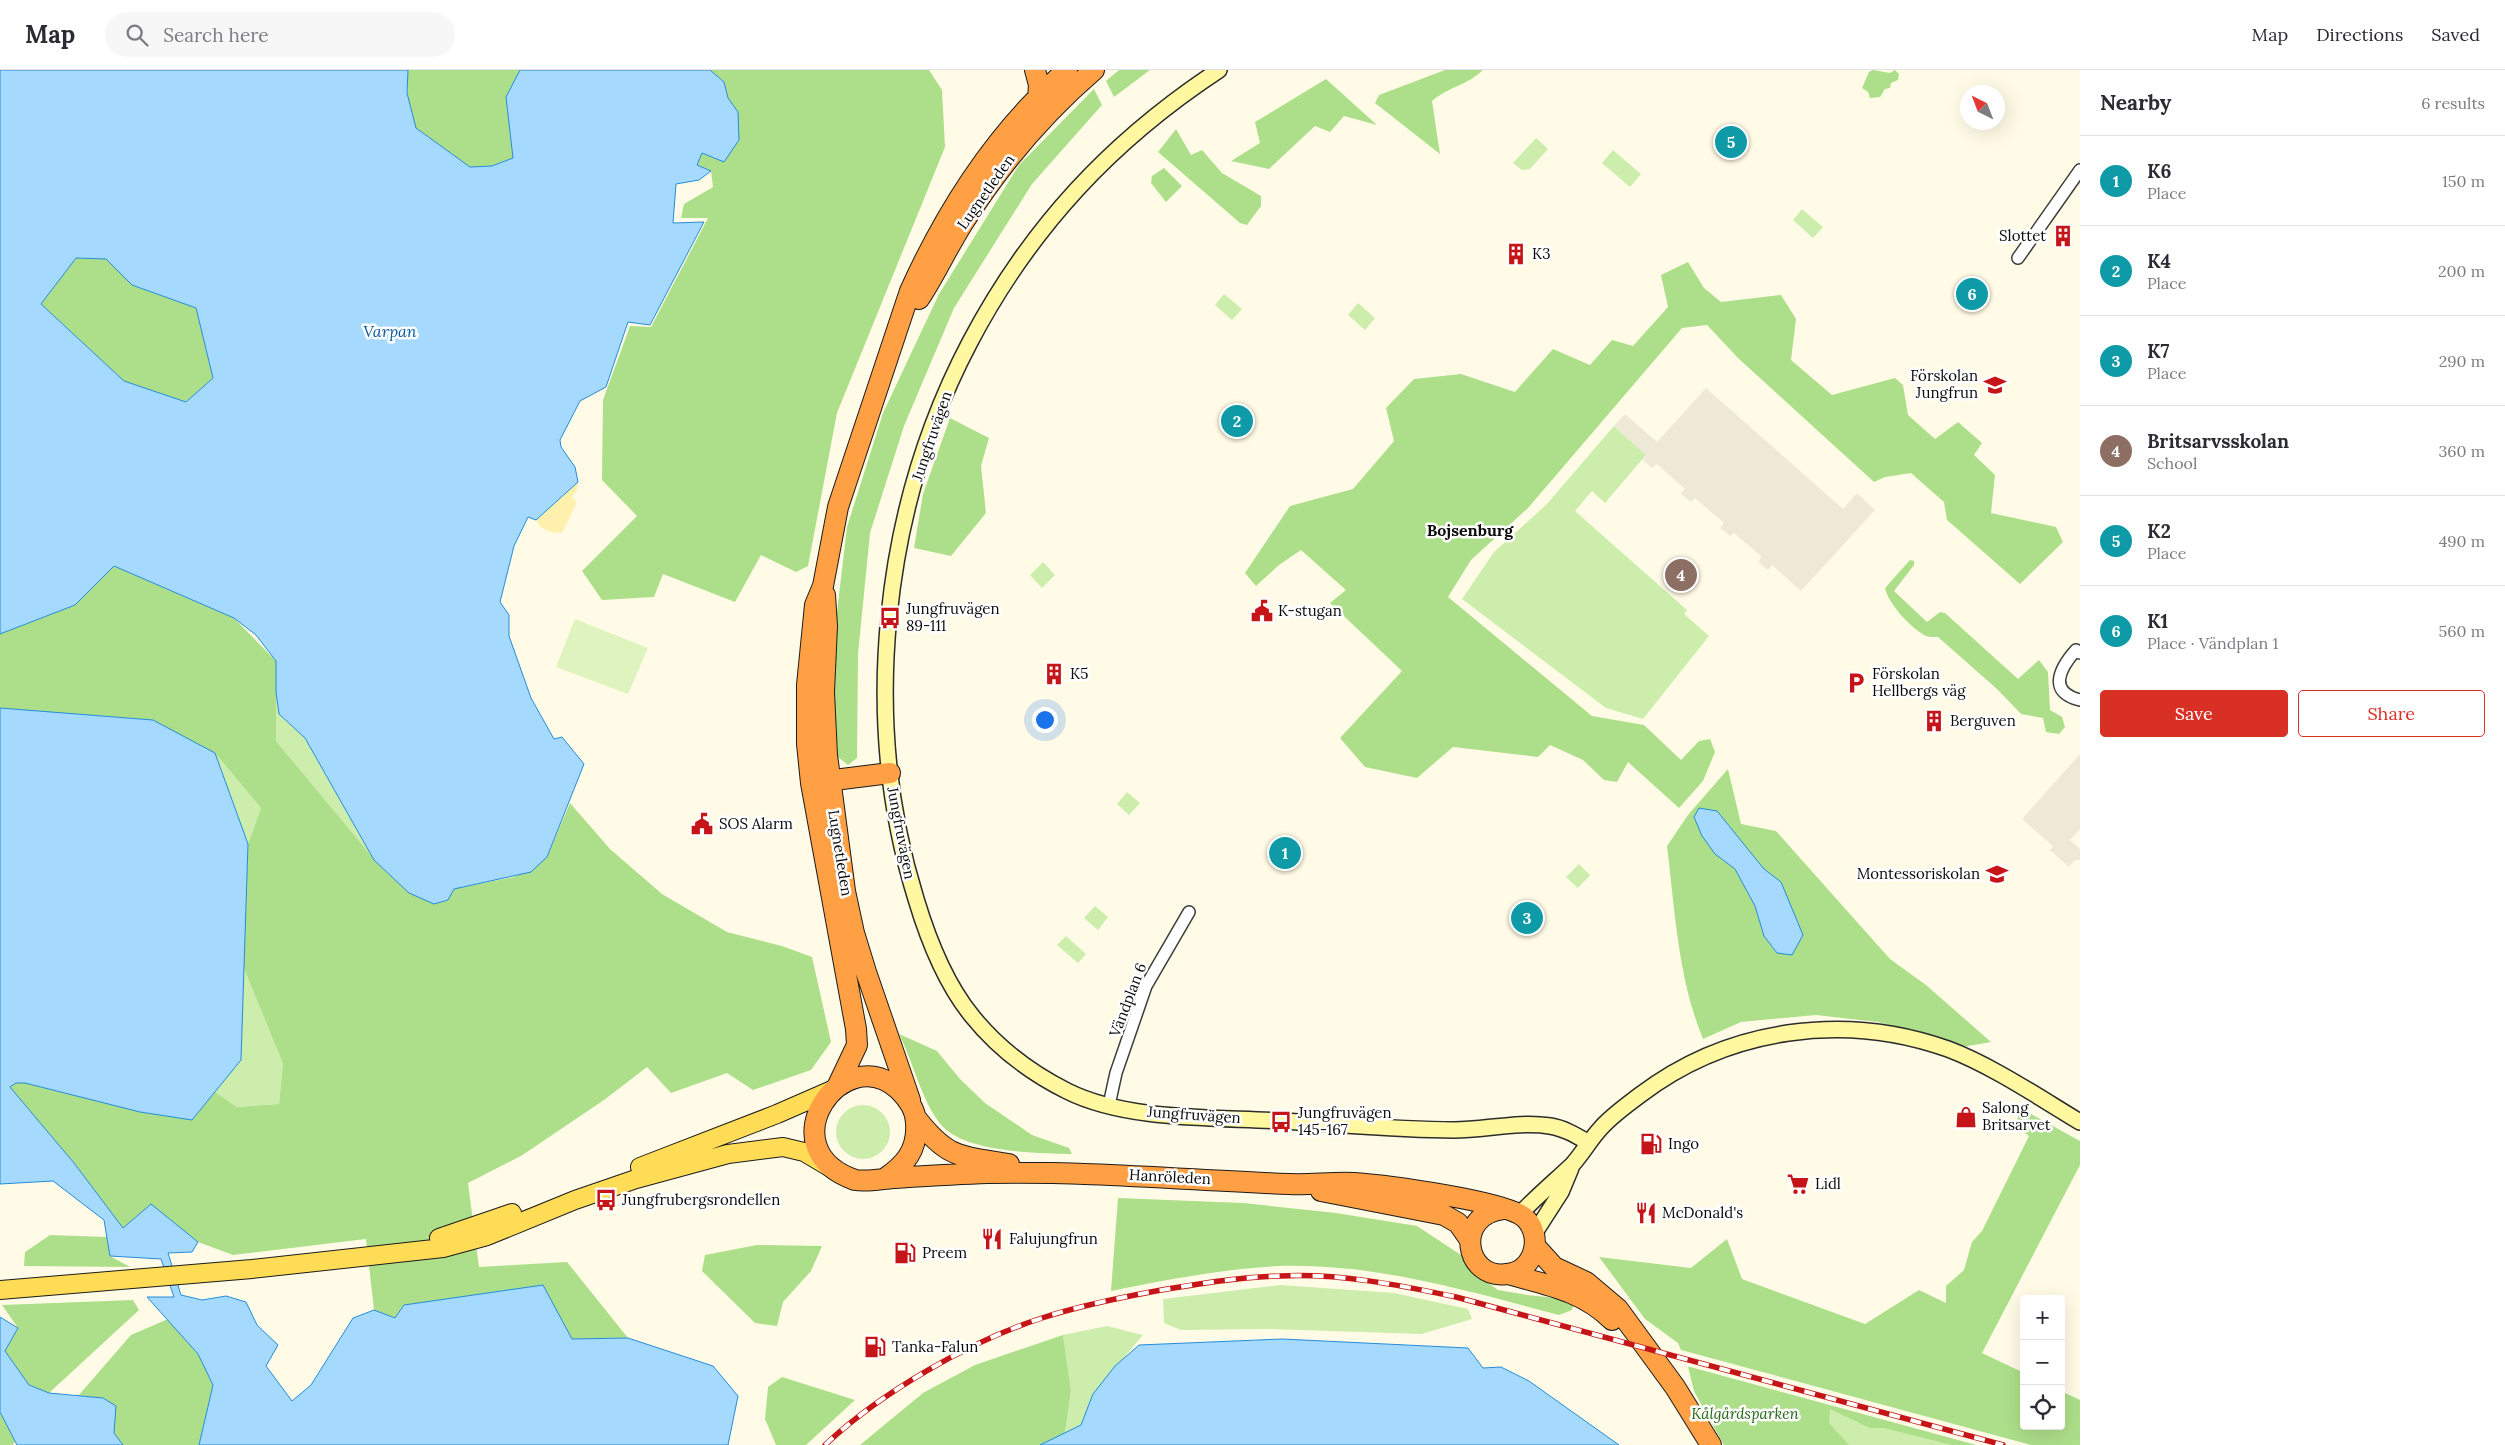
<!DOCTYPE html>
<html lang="en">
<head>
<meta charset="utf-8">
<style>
  :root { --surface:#fff; --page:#f7f7f7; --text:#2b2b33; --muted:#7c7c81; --line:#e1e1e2; --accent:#d93025 }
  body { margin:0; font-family:Lora,serif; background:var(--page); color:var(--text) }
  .controls { position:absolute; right:15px; bottom:15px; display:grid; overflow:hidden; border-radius:5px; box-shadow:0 5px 20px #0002 }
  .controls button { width:45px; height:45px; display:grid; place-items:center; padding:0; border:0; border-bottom:1px solid var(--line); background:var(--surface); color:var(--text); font:25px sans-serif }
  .compass { position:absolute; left:1960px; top:15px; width:45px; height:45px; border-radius:50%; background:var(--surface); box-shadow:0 5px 20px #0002; rotate:318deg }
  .you { position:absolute; left:1044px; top:649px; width:18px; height:18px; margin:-12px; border:4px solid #fff; border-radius:50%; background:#1a73e8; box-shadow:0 0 0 8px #1a73e833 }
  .badge { display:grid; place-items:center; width:32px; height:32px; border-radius:50%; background:var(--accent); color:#fff; font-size:16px; font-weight:700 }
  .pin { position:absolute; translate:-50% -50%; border:2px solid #fff; box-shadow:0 1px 5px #0006 }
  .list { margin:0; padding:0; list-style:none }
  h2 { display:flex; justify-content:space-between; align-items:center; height:65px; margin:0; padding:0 20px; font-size:21px }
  h2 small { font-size:16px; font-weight:400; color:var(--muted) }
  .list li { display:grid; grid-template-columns:32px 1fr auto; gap:15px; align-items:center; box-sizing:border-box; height:90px; padding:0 20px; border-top:1px solid var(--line) }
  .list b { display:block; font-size:19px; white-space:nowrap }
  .list p { margin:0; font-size:16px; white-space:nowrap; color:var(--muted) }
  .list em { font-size:16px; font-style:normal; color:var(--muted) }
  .actions { display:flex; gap:10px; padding:15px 20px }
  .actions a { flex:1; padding:11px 0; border:1px solid var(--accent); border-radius:5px; text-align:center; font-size:18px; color:var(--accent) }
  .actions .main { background:var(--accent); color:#fff }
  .icon { flex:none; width:28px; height:28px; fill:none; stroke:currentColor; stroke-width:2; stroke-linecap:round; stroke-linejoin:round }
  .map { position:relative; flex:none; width:2080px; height:1375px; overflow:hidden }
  header { display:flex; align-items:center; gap:30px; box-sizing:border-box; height:70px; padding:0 25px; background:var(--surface); border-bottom:1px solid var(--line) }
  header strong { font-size:24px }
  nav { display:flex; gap:28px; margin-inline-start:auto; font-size:18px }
  .search { width:350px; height:45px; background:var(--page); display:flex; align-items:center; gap:12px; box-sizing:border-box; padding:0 18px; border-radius:28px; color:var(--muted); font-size:19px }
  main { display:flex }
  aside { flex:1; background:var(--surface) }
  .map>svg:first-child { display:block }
</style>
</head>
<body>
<header>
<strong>Map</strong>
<div class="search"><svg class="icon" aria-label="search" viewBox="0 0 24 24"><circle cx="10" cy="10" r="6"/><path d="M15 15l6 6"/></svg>Search here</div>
<nav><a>Map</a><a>Directions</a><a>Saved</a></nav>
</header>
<main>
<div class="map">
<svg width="2080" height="1375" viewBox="0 0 2080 1375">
  <rect width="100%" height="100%" fill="#fffbe6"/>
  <path fill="#ccedac" d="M1536 68 1548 79 1530 99 1522 100 1513 93Z
    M1613 80 1641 104 1630 117 1602 93Z
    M1802 139 1823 157 1813 168 1793 150Z
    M1224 224 1242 239 1232 250 1215 235Z
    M1358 233 1375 248 1365 260 1348 245Z
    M1614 356 1646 385 1605 433 1592 421 1575 441 1687 540 1684 544 1709 566 1643 649 1606 638 1462 529 1494 482 1546 435Z
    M1043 492 1055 505 1042 518 1030 505Z
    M276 622 279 644 305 668 374 790 276 671Z
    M215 683 261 738 248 774Z
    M1127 722 1140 733 1129 745 1117 734Z
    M1579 794 1590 805 1578 818 1566 807Z
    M1095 836 1108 847 1098 860 1084 848Z
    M1066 866 1086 884 1078 893 1057 875Z
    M243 896 283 994 279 1034 237 1037 215 1022 241 990Z
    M836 1062a27 27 0 1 1 54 0a27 27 0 1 1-54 0Z
    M1281 1215 1394 1223 1468 1239 1472 1249 1422 1264 1269 1259 1181 1260 1164 1253 1163 1229Z
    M1107 1256 1143 1265 1093 1324 1081 1355 1065 1363 1071 1321 1063 1265Z
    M1690 1297 1976 1375H1724L1694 1321Z"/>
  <path fill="#addf8a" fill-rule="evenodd" d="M408 0H520L506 27 513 88 492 96 470 97 416 58 407 23Z
    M710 0H929L942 20 945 77 837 343 808 496 796 502 761 485 735 532 663 504 654 527 602 530 582 501 637 446 602 410 603 330 630 256 651 257 708 148H681L684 134 713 117 711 101 697 95 702 83 738 42 728 28 724 12Z
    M1119 0H1150L1114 27 1106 11Z
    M1445 0H1483C1466 16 1450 16 1432 31L1440 84 1375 33 1379 25Z
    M1873 0 1890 3 1895 0 1899 4 1898 10 1891 13 1890 18 1885 19 1880 27 1870 28 1868 22 1862 18 1869 2Z
    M1326 9 1377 55 1344 46 1330 62 1315 56 1269 99 1231 91 1260 73 1255 52Z
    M1094 19 1102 35 1032 114 954 238 904 356 870 463 858 584 857 688 848 695 838 687 832 585 847 457 883 343 939 224 1019 95Z
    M1176 59 1191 85 1202 80 1222 103 1261 126V136L1247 155 1240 153 1158 82Z
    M1164 98 1182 116 1166 132 1151 113 1152 106Z
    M76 188 106 189 132 215 196 238 213 308 186 332 124 311 41 234Z
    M1688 192 1704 218 1721 232 1781 225 1796 249 1791 290 1832 325 1895 308 1903 315 1908 345 1935 369 1958 352 1982 373 1974 385 1995 405 1991 443 2056 457 2063 472 2020 514 1947 450 1944 432 1911 403 1885 407 1874 412 1739 289 1707 255 1682 258 1528 438 1471 490 1448 527 1592 646 1644 655 1681 690 1699 671 1710 669 1715 682 1703 711 1679 738 1628 692 1617 712 1604 710 1583 690 1550 675 1538 687 1453 677 1417 708 1365 697 1340 668 1402 601 1330 533 1346 520 1301 480 1279 495 1256 516 1245 503 1290 436 1353 419 1394 371 1386 338 1414 309 1461 304 1515 322 1553 279 1590 295 1612 270 1633 276 1668 237 1661 205Z
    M950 348 989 368 981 396 986 443 951 486 914 478 923 424Z
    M1910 490 1914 491V495L1894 521 1927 552 1940 542 1945 543 2018 609 2039 590 2048 602 2050 640 2062 647 2065 657 2059 664 2046 662 2043 648 2021 644 1997 619 1938 567C1934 567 1929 567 1926 566 1912 559 1888 534 1885 518Z
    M114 496 234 548 276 591V671L374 789 409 823 453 819 514 807 547 787 570 733 610 779 662 824 727 862 782 876 812 887 831 972 811 1000 753 1020 727 1003 671 1023 647 997 604 1030 521 1086 468 1113 479 1197 567 1192 628 1268 572 1269 404 1235 395 1248 374 1240 366 1169 233 1185 198 1172 151 1135 123 1158 74 1093 9 1017 16 1013H25L192 1050 215 1022 237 1037 279 1034 283 994 243 896 248 774 261 738 215 683 0 638V564L75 535Z
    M1728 699 1741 754 1776 761 1890 889 1926 915 1991 972 1962 977 1878 952 1816 945 1741 952 1703 969C1678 908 1675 841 1667 776L1688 745ZM1735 799H1764L1781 812 1777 883 1764 866 1755 836Z
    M899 964 937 981 960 1009 985 1033 1032 1065 1069 1078 1072 1084C1037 1083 959 1083 938 1051 920 1025 913 992 899 964Z
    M2020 1038 2080 1071V1095L1982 1283 2024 1303V1356H2061V1321L2080 1330V1375H2031L1681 1280 1678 1273 1645 1249 1599 1187 1691 1198 1727 1169 1742 1209 1865 1254 1919 1220 1946 1233V1216L1964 1200 1972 1172 1982 1161 2029 1066 2016 1056Z
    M1118 1128 1243 1133 1336 1143 1417 1156 1464 1187 1479 1206 1498 1220 1527 1225 1566 1229 1574 1234 1572 1240 1559 1245C1468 1221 1375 1193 1279 1196 1222 1199 1166 1210 1111 1221Z
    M50 1165 107 1167 110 1186 130 1197 24 1196 25 1182Z
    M757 1175 822 1176 811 1201 783 1232 777 1256 755 1253 702 1201 705 1185Z
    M133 1230 139 1240 49 1323 29 1315 5 1281 18 1258 2 1235Z
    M168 1249 198 1284 213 1315 199 1375H123L114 1363 103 1328 78 1326 131 1265Z
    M1063 1265 1071 1321 1065 1363 1040 1375H860L923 1323 975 1295Z
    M1688 1297H1690L1976 1375H1952L1884 1358H1870L1830 1339 1829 1353 1849 1375H1724L1694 1321Z
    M782 1307 855 1330 806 1375H776L765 1349 768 1317Z
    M0 1342 16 1369 13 1375H0Z"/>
  <path fill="#fff0ae" d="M578 412 577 420 572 427 577 432 562 463C552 463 540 460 536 450Z"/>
  <path fill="#dff3bf" d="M575 549 648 578 628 624 556 597Z"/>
  <path fill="#eee9d6" d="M1706 318 1843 439 1857 423 1875 440 1801 521 1772 495 1768 500 1758 492 1762 487 1734 463 1730 466 1720 458 1724 453 1695 428 1691 432 1681 424 1685 419 1657 394 1652 398 1643 390 1646 385 1614 356 1625 344 1657 372Z
    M2080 684V759L2070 770 2080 779V790H2075L2069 797 2050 780 2053 776 2022 749Z"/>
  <path fill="#a5d9fd" stroke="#248cdb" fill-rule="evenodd" d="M0 0H408L407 23 416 58 470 97 492 96 513 88 506 27 520 0H710L724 12 728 28 738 42 739 70 724 92 702 83 697 95 711 101 699 110 676 114 673 153 704 152 650 255 628 252 606 317 580 331 560 370 561 377 575 397 578 412 536 450 528 447 514 476 500 532 509 545V566L531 628 554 669 562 667 584 694 547 787 531 802 454 819 448 830 434 834 409 823 374 790 305 668 279 644 276 622V591L256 565 234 548 114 496 75 535 0 564ZM76 188 106 189 132 215 196 238 213 308 186 332 124 311 41 234Z
    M0 638 153 650 215 683 248 774 241 990 192 1050 140 1042 25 1013H16L10 1017 74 1093 123 1158 151 1134 198 1172 192 1182 168 1183 181 1225 202 1230 226 1226 246 1232 257 1255 278 1275 266 1296 292 1331 311 1315 353 1248 374 1240 395 1248 404 1235 543 1215 572 1269 628 1268 713 1296 738 1326 728 1375H199L213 1315 198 1284 147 1227H174L161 1189 110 1186 104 1150 53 1111 0 1114Z
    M1699 738 1717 741 1764 799 1781 812 1803 865 1792 885 1777 883 1764 866 1755 836 1735 799 1715 784 1702 766 1694 747Z
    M0 1247 18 1258 5 1281 29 1315 49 1323 103 1328 116 1336 114 1363 123 1375H17L0 1342Z
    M1282 1269 1468 1278 1483 1298 1501 1297 1529 1311 1619 1375H1040L1081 1355 1093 1324 1115 1296 1139 1275Z"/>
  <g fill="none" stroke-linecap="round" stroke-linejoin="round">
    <g stroke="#3d3d3d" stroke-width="14">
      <path id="street" d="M2018 188 2080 100
        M2080 583 2076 580C2060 598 2047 622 2080 630
        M1109 1035 1116 1003 1146 916 1189 842"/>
    </g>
    <g stroke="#2c2c2c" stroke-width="18">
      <path id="secondary" d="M1219 0C1111 71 1030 158 970 272 882 439 860 649 916 829 928 869 945 913 972 946 997 977 1031 1003 1067 1021 1127 1051 1214 1047 1281 1051 1338 1054 1396 1060 1454 1060 1485 1060 1519 1051 1550 1056 1564 1058 1577 1066 1589 1073
        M1520 1144C1536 1127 1555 1111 1572 1095 1582 1084 1590 1070 1600 1059 1611 1046 1627 1035 1640 1025 1728 958 1844 942 1948 979 1991 995 2040 1028 2080 1052
        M1534 1164 1561 1122 1571 1098"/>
    </g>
    <g stroke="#1b1b1b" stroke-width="20">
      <path id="primary" d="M640 1097 777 1044 832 1020
        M439 1168 512 1143
        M0 1220 252 1199 443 1178 487 1166 575 1130 636 1109 728 1084 783 1077 804 1082 831 1098"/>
    </g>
    <g stroke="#1b1b1b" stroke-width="22">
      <path id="highway" d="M1035 0 1039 15 1038 28
        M919 229C935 205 947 178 963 153 999 96 1043 44 1094 0
        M825 525 827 556 824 622 827 685 845 821 854 863 866 902 910 1030
        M818 712 890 703
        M838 1015 857 975 856 959 811 713 807 674V615L815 535 823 516 838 437 910 221C947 139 998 60 1067 0
        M916 1048C948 1089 960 1086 1009 1094
        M884 1109C905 1095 918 1080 916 1053 916 1040 908 1029 899 1020 843 968 766 1079 855 1110 867 1112 881 1109 893 1108 925 1106 956 1104 988 1103 1089 1101 1188 1110 1289 1114 1310 1115 1332 1112 1354 1113 1383 1115 1507 1131 1525 1148 1544 1167 1534 1201 1507 1204 1464 1210 1454 1145 1503 1139
        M1321 1121 1444 1145 1458 1153 1470 1170
        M1535 1176 1554 1197 1586 1212 1618 1239 1675 1317 1711 1375
        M1508 1204C1547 1215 1583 1221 1612 1250"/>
    </g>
    <use href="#street" stroke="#fff" stroke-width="11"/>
    <use href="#secondary" stroke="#fff8a1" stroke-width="15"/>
    <use href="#primary" stroke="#ffdc56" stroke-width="18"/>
    <use href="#highway" stroke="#ffa044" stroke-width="20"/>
    <g stroke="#c61518" stroke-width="5.5">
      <path id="rail" d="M825 1375C880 1323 970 1271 1042 1248 1079 1236 1118 1228 1156 1221 1197 1214 1239 1207 1280 1206 1339 1203 1399 1215 1456 1227L2003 1375"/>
    </g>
    <use href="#rail" stroke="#fff" stroke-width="4" stroke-dasharray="11" stroke-linecap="butt"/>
  </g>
  <defs>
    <g id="building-bare" transform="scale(1.725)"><path d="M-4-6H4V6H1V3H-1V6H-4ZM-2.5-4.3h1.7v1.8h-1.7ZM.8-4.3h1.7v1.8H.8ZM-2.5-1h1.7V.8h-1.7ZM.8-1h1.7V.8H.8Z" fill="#c61518" stroke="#fff" stroke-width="2.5" paint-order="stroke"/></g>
    <g id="school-bare" transform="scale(1.725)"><path d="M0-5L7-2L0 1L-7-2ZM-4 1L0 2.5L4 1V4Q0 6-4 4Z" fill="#c61518" stroke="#fff" stroke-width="2.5" paint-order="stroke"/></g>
    <g id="civic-bare" transform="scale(1.725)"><path d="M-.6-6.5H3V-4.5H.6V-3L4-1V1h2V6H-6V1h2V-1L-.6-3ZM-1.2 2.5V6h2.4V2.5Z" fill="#c61518" stroke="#fff" stroke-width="2.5" paint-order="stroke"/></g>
    <g id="bus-bare" transform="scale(1.725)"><path d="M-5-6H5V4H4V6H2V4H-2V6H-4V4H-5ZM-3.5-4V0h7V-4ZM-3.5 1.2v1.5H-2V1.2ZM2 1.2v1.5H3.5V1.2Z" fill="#c61518" stroke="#fff" stroke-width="2.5" paint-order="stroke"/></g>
    <g id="parking-bare" transform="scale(1.725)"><path d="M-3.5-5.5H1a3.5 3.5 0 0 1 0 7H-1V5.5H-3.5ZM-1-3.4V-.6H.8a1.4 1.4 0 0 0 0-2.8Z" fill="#c61518" stroke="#fff" stroke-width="2.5" paint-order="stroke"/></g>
    <g id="shop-bare" transform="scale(1.725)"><path d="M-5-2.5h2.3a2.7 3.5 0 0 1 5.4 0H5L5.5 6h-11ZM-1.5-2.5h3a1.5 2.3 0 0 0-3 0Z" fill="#c61518" stroke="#fff" stroke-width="2.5" paint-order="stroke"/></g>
    <g id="fuel-bare" transform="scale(1.725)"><path d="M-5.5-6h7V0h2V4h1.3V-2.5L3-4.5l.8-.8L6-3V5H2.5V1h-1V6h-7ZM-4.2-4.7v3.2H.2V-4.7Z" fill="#c61518" stroke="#fff" stroke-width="2.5" paint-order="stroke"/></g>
    <g id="supermarket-bare" transform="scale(1.725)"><path d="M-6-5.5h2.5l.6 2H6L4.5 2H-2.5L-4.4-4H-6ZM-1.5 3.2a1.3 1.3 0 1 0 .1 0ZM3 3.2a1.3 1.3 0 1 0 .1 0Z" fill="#c61518" stroke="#fff" stroke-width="2.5" paint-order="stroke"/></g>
    <g id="restaurant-bare" transform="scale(1.725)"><path d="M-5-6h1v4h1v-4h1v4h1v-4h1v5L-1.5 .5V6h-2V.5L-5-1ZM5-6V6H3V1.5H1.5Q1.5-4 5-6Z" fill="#c61518" stroke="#fff" stroke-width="2.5" paint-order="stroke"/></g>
  </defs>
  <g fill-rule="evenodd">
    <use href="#building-bare" x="2063" y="166"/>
    <use href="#building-bare" x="1516" y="184"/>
    <use href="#school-bare" x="1995" y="315"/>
    <use href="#civic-bare" x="1262" y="541"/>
    <use href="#bus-bare" x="890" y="548"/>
    <use href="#building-bare" x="1054" y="604"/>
    <use href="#parking-bare" x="1856" y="613"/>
    <use href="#building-bare" x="1934" y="651"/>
    <use href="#civic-bare" x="702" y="754"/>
    <use href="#school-bare" x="1997" y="804"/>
    <use href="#shop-bare" x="1966" y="1047"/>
    <use href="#bus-bare" x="1281" y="1052"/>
    <use href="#fuel-bare" x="1651" y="1074"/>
    <use href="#supermarket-bare" x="1798" y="1114"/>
    <use href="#bus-bare" x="606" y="1130"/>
    <use href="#restaurant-bare" x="1646" y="1143"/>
    <use href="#restaurant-bare" x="992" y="1169"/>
    <use href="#fuel-bare" x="905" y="1183"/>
    <use href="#fuel-bare" x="875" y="1277"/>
  </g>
  <g text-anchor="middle" stroke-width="5" stroke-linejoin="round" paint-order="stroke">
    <g font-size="15" fill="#0a0a0a" stroke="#fff">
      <text transform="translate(986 122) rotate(-55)" y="5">Lugnetleden</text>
      <text transform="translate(932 366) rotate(-71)" y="5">Jungfruvägen</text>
      <text transform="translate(901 763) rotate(79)" y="5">Jungfruvägen</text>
      <text transform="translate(840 783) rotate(81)" y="5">Lugnetleden</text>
      <text transform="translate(1128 930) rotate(-69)" y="5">Vändplan 6</text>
      <text transform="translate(1194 1045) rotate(4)" y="5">Jungfruvägen</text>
      <text transform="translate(1170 1107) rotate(3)" y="5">Hanröleden</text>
    </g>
    <g font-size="15" fill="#0a0a0a" stroke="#fff" text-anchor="start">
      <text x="2046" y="171" text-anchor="end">Slottet</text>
      <text x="1532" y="189">K3</text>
      <text x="1978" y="311" text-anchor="end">Förskolan<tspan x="1978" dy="17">Jungfrun</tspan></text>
      <text x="906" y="544">Jungfruvägen<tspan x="906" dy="17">89-111</tspan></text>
      <text x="1278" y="546">K-stugan</text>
      <text x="1070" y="609">K5</text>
      <text x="1872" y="609">Förskolan<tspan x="1872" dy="17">Hellbergs väg</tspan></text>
      <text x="1950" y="656">Berguven</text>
      <text x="719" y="759">SOS Alarm</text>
      <text x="1980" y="809" text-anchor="end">Montessoriskolan</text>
      <text x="1982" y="1043">Salong<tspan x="1982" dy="17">Britsarvet</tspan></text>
      <text x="1298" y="1048">Jungfruvägen<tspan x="1298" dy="17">145-167</tspan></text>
      <text x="1668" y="1079">Ingo</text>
      <text x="1815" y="1119">Lidl</text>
      <text x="622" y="1135">Jungfrubergsrondellen</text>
      <text x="1662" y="1148">McDonald's</text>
      <text x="1009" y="1174">Falujungfrun</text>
      <text x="922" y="1188">Preem</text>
      <text x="892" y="1282">Tanka-Falun</text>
    </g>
    <g font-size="15" font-style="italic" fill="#236615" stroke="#fff">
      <text x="1745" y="1349">Kålgårdsparken</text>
    </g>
    <g font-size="16" font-style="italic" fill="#085ca6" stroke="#fff">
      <text x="390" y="267">Varpan</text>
    </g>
    <g font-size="16" font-weight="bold" fill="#0a0a0a" stroke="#fff">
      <text x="1470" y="466">Bojsenburg</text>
    </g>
  </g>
</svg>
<div class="controls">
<button>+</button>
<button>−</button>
<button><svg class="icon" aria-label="locate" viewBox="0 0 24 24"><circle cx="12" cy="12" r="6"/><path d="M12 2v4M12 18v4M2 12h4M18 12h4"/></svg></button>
</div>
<svg class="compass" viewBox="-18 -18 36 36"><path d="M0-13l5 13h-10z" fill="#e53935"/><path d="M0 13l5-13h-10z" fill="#7c7c81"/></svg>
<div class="you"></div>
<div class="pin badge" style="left:1285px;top:783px;background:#0f9aa8">1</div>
<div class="pin badge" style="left:1237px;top:351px;background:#0f9aa8">2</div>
<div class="pin badge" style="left:1527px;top:848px;background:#0f9aa8">3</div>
<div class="pin badge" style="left:1681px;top:505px;background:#8d6e63">4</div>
<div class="pin badge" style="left:1731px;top:72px;background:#0f9aa8">5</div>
<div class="pin badge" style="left:1972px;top:224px;background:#0f9aa8">6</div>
</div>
<aside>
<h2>Nearby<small>6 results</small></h2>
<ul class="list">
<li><span class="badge" style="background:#0f9aa8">1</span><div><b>K6</b><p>Place</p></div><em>150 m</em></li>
<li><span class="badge" style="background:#0f9aa8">2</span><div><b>K4</b><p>Place</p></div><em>200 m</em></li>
<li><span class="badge" style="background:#0f9aa8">3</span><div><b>K7</b><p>Place</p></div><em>290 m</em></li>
<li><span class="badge" style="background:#8d6e63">4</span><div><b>Britsarvsskolan</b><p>School</p></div><em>360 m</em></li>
<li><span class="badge" style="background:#0f9aa8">5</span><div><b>K2</b><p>Place</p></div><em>490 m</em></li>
<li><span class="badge" style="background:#0f9aa8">6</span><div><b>K1</b><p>Place · Vändplan 1</p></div><em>560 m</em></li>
</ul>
<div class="actions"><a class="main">Save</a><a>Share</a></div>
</aside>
</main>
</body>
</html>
